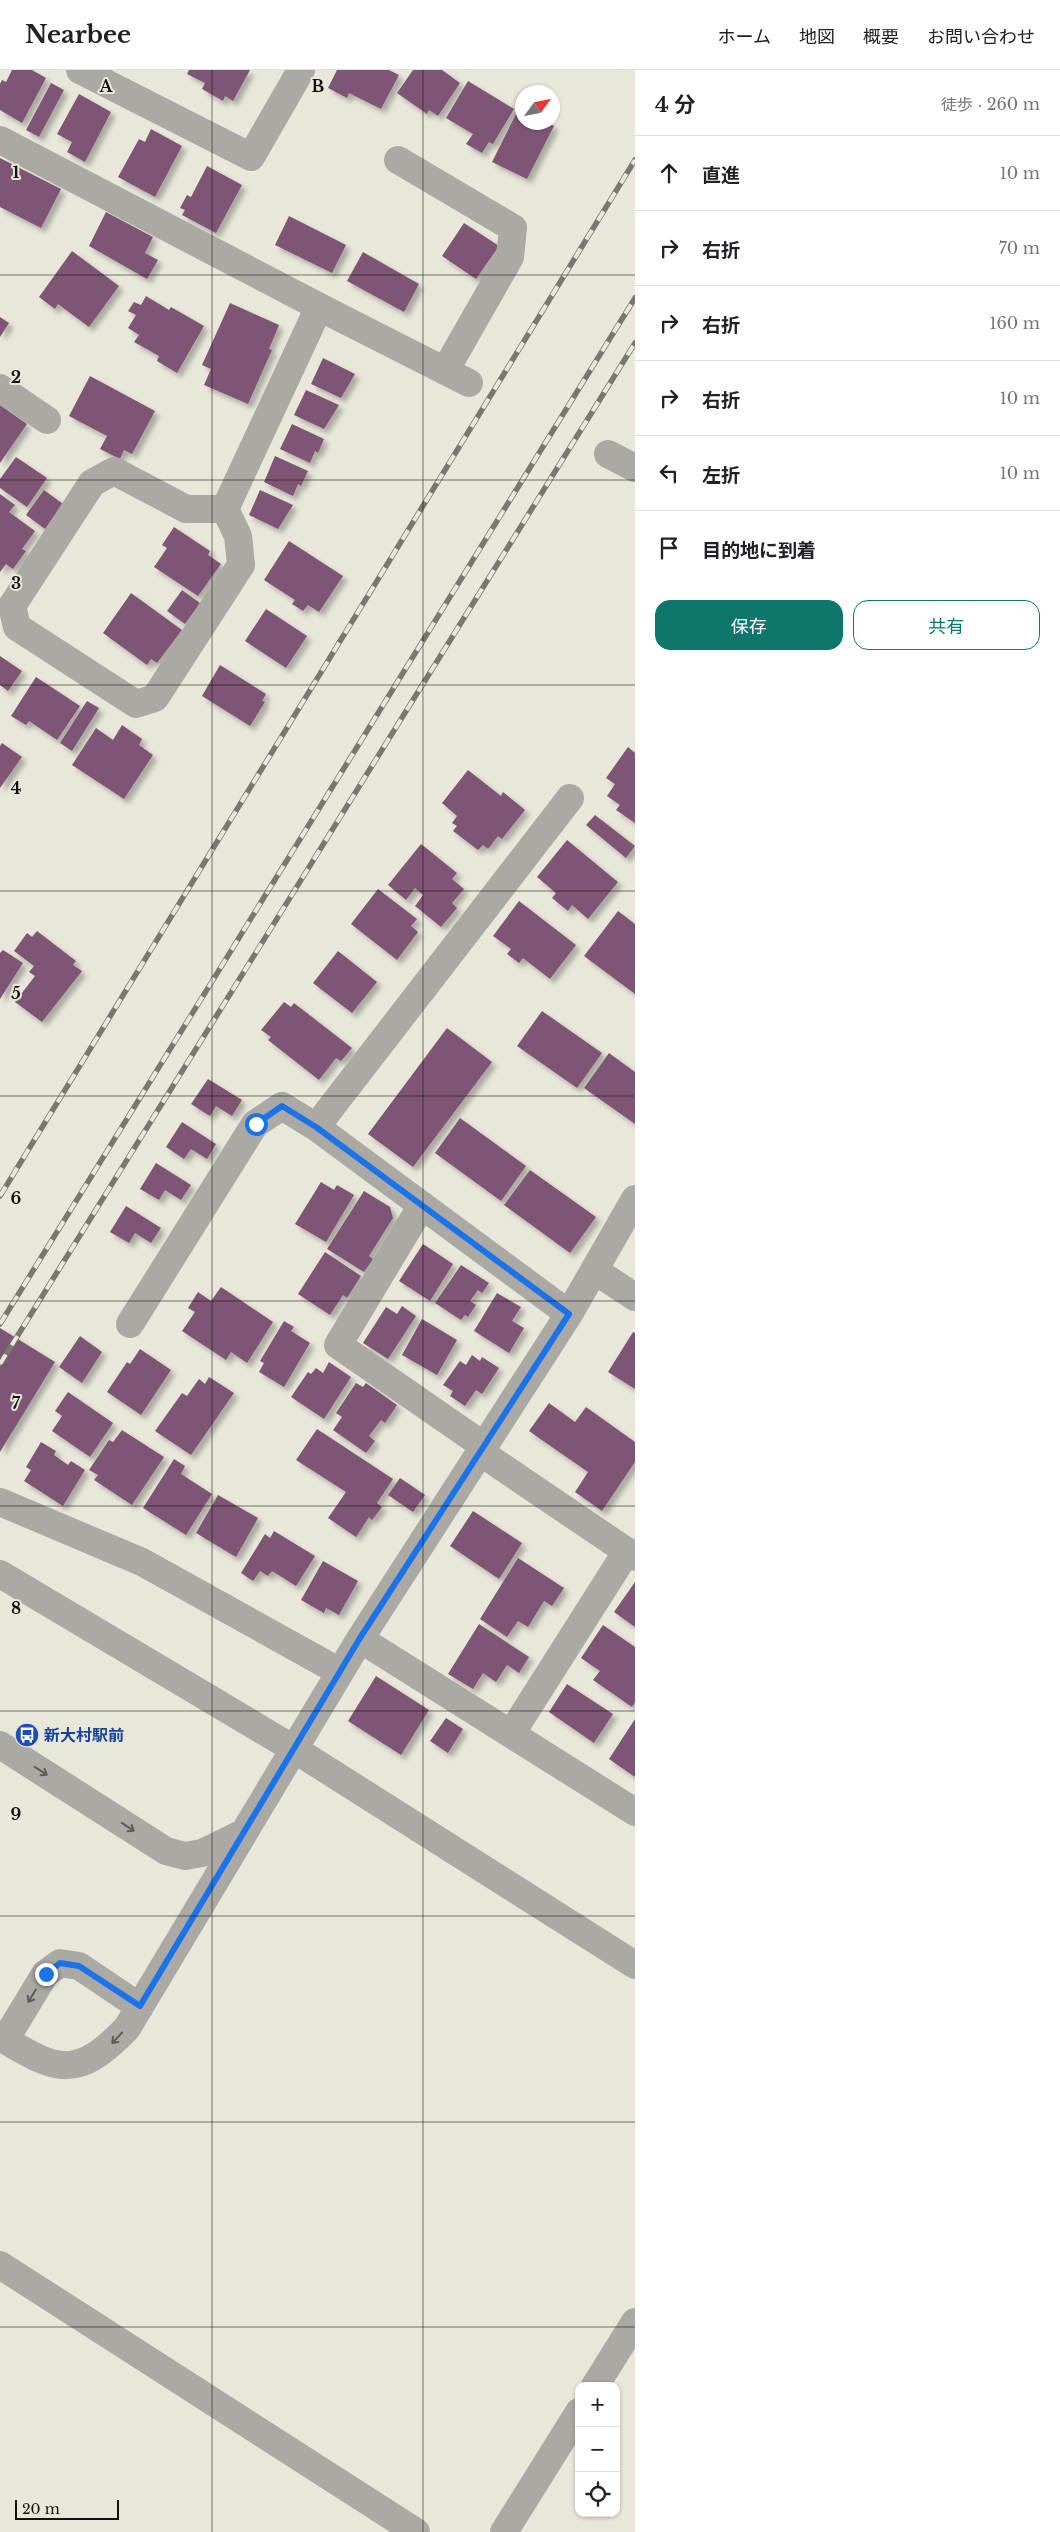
<!DOCTYPE html>
<html lang="ja">
<head>
<meta charset="utf-8">
<style>
  :root { --surface:#fff; --page:#f6f6f6; --text:#202124; --muted:#757577; --line:#e0e0e0; --accent:#0f766e }
  body { margin:0; font-family:"Libre Baskerville","Noto Sans JP",serif; background:var(--page); color:var(--text) }
  .controls { position:absolute; right:15px; bottom:15px; display:grid; overflow:hidden; border-radius:10px; box-shadow:0 1px 4px #0004 }
  .controls button { width:45px; height:45px; display:grid; place-items:center; padding:0; border:0; border-bottom:1px solid var(--line); background:var(--surface); color:var(--text); font:25px sans-serif }
  .compass { position:absolute; left:515px; top:15px; width:45px; height:45px; border-radius:50%; background:var(--surface); box-shadow:0 1px 4px #0004; rotate:57deg }
  .scale { position:absolute; left:15px; bottom:12px; width:104px; box-sizing:border-box; padding-left:5px; border:2px solid #12110c; border-top:0; font-size:14px; line-height:18px; white-space:nowrap; color:#12110c; -webkit-text-stroke:4px #e9e7da; paint-order:stroke }
  .stop { position:absolute; width:15px; height:15px; margin:-11px; border:4px solid #1a73e8; border-radius:50%; background:#fff }
  .stop.end { background:#1a73e8; border-color:#fff; box-shadow:0 1px 5px #0008 }
  .list { margin:0; padding:0; list-style:none }
  h2 { display:flex; justify-content:space-between; align-items:center; height:65px; margin:0; padding:0 20px; font-size:21px }
  h2 small { font-size:16px; font-weight:400; color:var(--muted) }
  .list li { display:grid; grid-template-columns:32px 1fr auto; gap:15px; align-items:center; box-sizing:border-box; height:75px; padding:0 20px; border-top:1px solid var(--line) }
  .list b { display:block; font-size:19px; white-space:nowrap }
  .list em { font-size:16px; font-style:normal; color:var(--muted) }
  .actions { display:flex; gap:10px; padding:15px 20px }
  .actions a { flex:1; padding:11px 0; border:1px solid var(--accent); border-radius:15px; text-align:center; font-size:18px; color:var(--accent) }
  .actions .main { background:var(--accent); color:#fff }
  .icon { flex:none; width:28px; height:28px; fill:none; stroke:currentColor; stroke-width:2; stroke-linecap:round; stroke-linejoin:round }
  .map { position:relative; flex:none; width:635px; height:2462px; overflow:hidden }
  header { display:flex; align-items:center; gap:30px; box-sizing:border-box; height:70px; padding:0 25px; background:var(--surface); border-bottom:1px solid var(--line) }
  header strong { font-size:24px }
  nav { display:flex; gap:28px; margin-inline-start:auto; font-size:18px }
  main { display:flex }
  aside { flex:1; background:var(--surface) }
  .map>svg:first-child { display:block }
</style>
</head>
<body>
<header>
<strong>Nearbee</strong>
<nav><a>ホーム</a><a>地図</a><a>概要</a><a>お問い合わせ</a></nav>
</header>
<main>
<div class="map">
<svg width="635" height="2462" viewBox="0 0 635 2462">
  <defs>
    <filter id="shadow"><feDropShadow dx="4.5" dy="4.5" stdDeviation="2.5" flood-color="#0004"/></filter>
  </defs>
  <rect width="100%" height="100%" fill="#e9e7da"/>
  <path fill="#7f5576" filter="url(#shadow)" d="M12 0H32L46 8 22 53 0 40V14L2 10 6 12Z
    M189 0H250L233 31 225 26 223 31 202 19 205 13 187 4Z
    M337 0H389L399 5 381 39 349 23 347 28 328 18Z
    M413 0H442L460 13 438 46 429 40 427 44 397 23Z
    M468 11 514 39 493 74 489 72 482 83 466 74 473 64 446 48Z
    M51 13 64 20 39 67 26 60Z
    M79 24 111 42 85 92 67 82 72 72 57 64Z
    M519 38 522 40V52H547L554 56 527 109 492 92Z
    M151 59 182 76 155 127 118 107 139 69 145 72Z
    M0 88 61 119 41 158 0 137Z
    M207 96 242 115 216 163 182 145 185 140 180 138 187 125 191 127Z
    M106 142 153 167 145 183 158 190 147 209 89 176Z
    M289 146 346 175 332 203 275 175Z
    M464 153 499 176 476 209 442 186Z
    M72 181 119 216 89 257 58 234 55 239 39 227Z
    M363 182 419 214 404 242 347 211Z
    M146 226 169 240 171 237 204 256 177 303 157 291 159 286 134 272 139 265 128 258 136 245 128 241 134 232 141 235Z
    M230 233 279 255 269 279 272 280 248 334 204 315 211 299 202 295Z
    M0 247 9 253 0 267Z
    M323 288 355 304 341 328 311 314Z
    M90 306 155 341 132 384 124 380 120 389 100 379 107 366 69 346Z
    M306 320 339 335 324 359 294 345Z
    M0 335 27 354 0 393Z
    M292 354 324 369 318 383 315 381 310 393 280 379Z
    M275 386 308 401 301 416 298 414 293 426 264 412Z
    M16 387 47 408 27 437 0 418V409Z
    M44 420 63 434 45 459 26 445Z
    M260 420 293 435 278 459 249 445Z
    M0 424 15 435 9 442 35 461 22 479 26 481 13 499 6 494 0 502Z
    M174 457 210 481 208 485 221 494 198 526 154 497 167 478 162 475Z
    M289 471 343 506 319 542 308 535 303 541 292 534 295 530 264 510Z
    M182 520 200 533 185 554 167 541Z
    M131 523 182 560 157 593 151 589 147 595 103 563Z
    M266 539 307 566 286 598 245 571Z
    M0 586 22 601 8 621 0 615Z
    M220 595 266 624 262 631 265 632 250 656 202 626Z
    M36 607 80 636 57 670 29 651 26 655 11 646Z
    M87 631 99 638 72 681 60 673Z
    M122 655 142 669 139 675 153 685 124 729 72 695 96 658 113 670Z
    M2 673 22 687 0 718V676Z
    M628 677 635 683V753L616 740 620 735 607 726 615 714 606 708Z
    M468 700 501 726 503 722 525 740 502 769 498 766 488 779 483 775 478 780 453 761 457 756 452 753 457 746 442 733Z
    M595 745 635 776 626 788 586 755Z
    M567 770 618 812 588 849 572 835 568 841 552 828 556 823 537 807Z
    M421 774 457 803 452 809 464 819 452 833 457 838 441 857 415 836 423 825 415 818 406 830 388 815Z
    M378 819 417 849 411 856 418 862 397 890 351 854Z
    M519 831 576 875 550 909 523 888 519 893 507 884 511 879 493 866Z
    M618 841 635 854V924L584 886Z
    M37 861 76 891 73 895 82 901 42 952 15 932 35 906 29 902 34 896 14 881 27 863 32 867Z
    M3 880 23 893 0 929V883Z
    M338 881 377 912 352 943 313 913Z
    M284 932 291 937 294 933 352 978 341 991 336 988 319 1010 268 970 271 967 261 960Z
    M542 941 602 983 577 1018 517 976Z
    M447 958 492 992 413 1097 368 1064Z
    M609 983 635 1002V1054L584 1018Z
    M208 1009 242 1030 232 1046 216 1036 210 1046 191 1034Z
    M460 1048 526 1096 501 1131 435 1083Z
    M182 1052 216 1074 207 1089 191 1079 184 1089 166 1077Z
    M156 1093 191 1115 181 1130 165 1120 159 1130 140 1119Z
    M530 1100 596 1147 570 1183 504 1135Z
    M321 1112 334 1120 337 1115 354 1125 326 1172 295 1154Z
    M364 1121 390 1137 393 1148 369 1186 373 1189 364 1202 327 1179Z
    M126 1136 161 1158 151 1173 135 1163 129 1173 110 1162Z
    M423 1174 453 1194 430 1231 399 1211Z
    M325 1182 361 1206 347 1228 343 1225 330 1245 298 1224Z
    M461 1195 489 1213 482 1223 478 1220 470 1231 476 1235 468 1247 465 1245 461 1250 435 1233Z
    M221 1217 273 1252 247 1293 231 1282 226 1290 182 1261 195 1242 188 1238 198 1222 211 1231Z
    M497 1223 521 1237 512 1251 524 1258 509 1283 474 1261Z
    M402 1236 416 1246 388 1289 363 1273 386 1237 397 1244Z
    M422 1249 457 1270 437 1305 402 1285Z
    M284 1251 294 1257 291 1261 310 1273 284 1317 259 1302 264 1293 260 1291Z
    M0 1258 55 1292 0 1382Z
    M633 1262 635 1263V1319L608 1302Z
    M80 1266 102 1282 82 1313 59 1297Z
    M140 1279 171 1300 141 1345 107 1322 127 1292 130 1294Z
    M472 1285 480 1291 482 1287 499 1298 482 1324 476 1320 465 1336 450 1326 453 1321 443 1315 460 1291 466 1295Z
    M329 1292 351 1307 324 1349 291 1327 308 1302 311 1304 316 1298 323 1303Z
    M209 1307 234 1323 191 1385 155 1361 182 1323 187 1326 199 1309 205 1314Z
    M356 1313 363 1317 366 1313 397 1335 385 1353 381 1350 369 1366 375 1371 366 1383 333 1360 342 1347 336 1343Z
    M68 1322 113 1353 90 1387 52 1361 62 1346 55 1341Z
    M549 1333 575 1352 586 1337 635 1372V1392L602 1441 575 1422 588 1402 529 1361Z
    M317 1359 393 1409 377 1433 382 1437 372 1450 369 1447 356 1467 328 1448 346 1422 296 1390Z
    M122 1360 164 1387 132 1435 94 1410 98 1405 89 1400 109 1370 113 1372Z
    M41 1372 56 1381 54 1385 68 1395 71 1391 85 1400 63 1436 24 1411 31 1400 26 1397Z
    M174 1389 185 1396 181 1404 212 1424 186 1465 143 1438Z
    M400 1408 425 1425 413 1442 388 1425Z
    M218 1425 258 1448 236 1487 196 1463Z
    M473 1441 522 1473 499 1509 450 1476Z
    M274 1461 315 1486 296 1516 272 1501 268 1506 260 1501 253 1511 241 1503 265 1464 270 1468Z
    M518 1488 564 1518 552 1536 544 1531 528 1557 518 1551 507 1567 480 1549Z
    M323 1491 358 1511 339 1545 326 1538 324 1543 301 1530Z
    M635 1512V1557L614 1542Z
    M479 1554 529 1587 519 1603 507 1595 496 1612 483 1603 473 1619 448 1604Z
    M603 1555 635 1577V1632L632 1637 593 1610 600 1601 581 1588Z
    M376 1606 429 1640 401 1685 348 1651Z
    M567 1614 613 1644 594 1673 549 1642Z
    M446 1648 463 1659 448 1683 430 1671Z
    M635 1649V1707L609 1689Z"/>
  <g fill="none" stroke-linecap="round" stroke-linejoin="round">
    <path stroke="#aca8a3" stroke-width="28" d="M80 0 251 87 301 0
      M0 70 333 244 469 313
      M398 90 513 158 510 187 445 301
      M0 318 47 350
      M608 384 635 398
      M225 439H186L114 401 92 413 12 536 17 557 136 634 155 628 241 495 238 466 225 439 319 237
      M316 1057 570 728
      M422 1135 338 1275 484 1376
      M594 1200 635 1227
      M130 1254 255 1054 282 1036 316 1057 569 1244
      M480 1382 635 1487
      M0 1432 142 1492 340 1602
      M0 1504 294 1679 635 1895
      M360 1569 635 1742
      M511 1664 627 1481
      M0 1675 166 1781 185 1786 202 1783 243 1763
      M0 1967C58 2002 77 2010 127 1958L360 1569 569 1244 635 1129
      M5 1970 45 1904 60 1893 79 1896 140 1937
      M0 2195 416 2462
      M595 2316 635 2252
      M504 2462 579 2342"/>
    <g stroke="#79776f" stroke-width="5.5">
      <path id="rail" d="M0 1126 635 90
        M0 1254 635 228
        M0 1294 635 273"/>
    </g>
    <use href="#rail" stroke="#e9e7da" stroke-width="4" stroke-dasharray="11" stroke-linecap="butt"/>
  </g>
  <defs><path id="oneway-shaft" d="M-6 0H5M1.5-3L5.5 0L1.5 3" fill="none" stroke-width="1.6" stroke-linecap="round" stroke-linejoin="round" transform="scale(1.25)"/></defs>
  <g stroke="#5f5c58">
    <use href="#oneway-shaft" transform="translate(41 1701) rotate(33)"/>
    <use href="#oneway-shaft" transform="translate(128 1757) rotate(33)"/>
    <use href="#oneway-shaft" transform="translate(32 1926) rotate(121)"/>
    <use href="#oneway-shaft" transform="translate(117 1968) rotate(133)"/>
  </g>
  <g fill="none" stroke-linecap="round" stroke-linejoin="round">
    <path stroke="#1a73e8" stroke-width="6" d="M46 1904 60 1893 79 1896 140 1936 360 1568 569 1244 316 1057 282 1036 256 1054"/>
  </g>
  <path fill="none" stroke="#12110c" stroke-width="1" stroke-opacity="0.55" d="M212 0V2462M423 0V2462M0 205H635M0 410H635M0 615H635M0 821H635M0 1026H635M0 1231H635M0 1436H635M0 1641H635M0 1846H635M0 2052H635M0 2257H635"/>
  <defs>
    <g id="bus-disc" transform="scale(1.25)"><circle r="9.5" fill="#1a4fb4" stroke="#e9e7da"/><path d="M-5-6H5V4H4V6H2V4H-2V6H-4V4H-5ZM-3.5-4V0h7V-4ZM-3.5 1.2v1.5H-2V1.2ZM2 1.2v1.5H3.5V1.2Z" fill="#fff"/></g>
  </defs>
  <g fill-rule="evenodd">
    <use href="#bus-disc" x="27" y="1665"/>
  </g>
  <g text-anchor="middle" stroke-width="4" stroke-linejoin="round" paint-order="stroke">
    <g font-size="16" font-weight="bold" fill="#164399" stroke="#e9e7da" text-anchor="start">
      <text x="44" y="1671">新大村駅前</text>
    </g>
  </g>
  <g font-size="16" text-anchor="middle" font-weight="bold" fill="#12110c" stroke="#e9e7da" stroke-width="4" stroke-linejoin="round" paint-order="stroke">
    <text x="106" y="22">A</text>
    <text x="318" y="22">B</text>
    <text x="16" y="108">1</text>
    <text x="16" y="313">2</text>
    <text x="16" y="519">3</text>
    <text x="16" y="724">4</text>
    <text x="16" y="929">5</text>
    <text x="16" y="1134">6</text>
    <text x="16" y="1339">7</text>
    <text x="16" y="1544">8</text>
    <text x="16" y="1750">9</text>
  </g>
</svg>
<div class="controls">
<button>+</button>
<button>−</button>
<button><svg class="icon" aria-label="locate" viewBox="0 0 24 24"><circle cx="12" cy="12" r="6"/><path d="M12 2v4M12 18v4M2 12h4M18 12h4"/></svg></button>
</div>
<svg class="compass" viewBox="-18 -18 36 36"><path d="M0-13l5 13h-10z" fill="#e53935"/><path d="M0 13l5-13h-10z" fill="#757577"/></svg>
<div class="scale">20 m</div>
<div class="stop" style="left:256px;top:1054px"></div>
<div class="stop end" style="left:46px;top:1904px"></div>
</div>
<aside>
<h2>4 分<small>徒歩 · 260 m</small></h2>
<ul class="list">
<li><svg class="icon" aria-label="ahead" viewBox="0 0 24 24"><path d="M12 20V5M6 11l6-6 6 6"/></svg><div><b>直進</b></div><em>10 m</em></li>
<li><svg class="icon" aria-label="right" viewBox="0 0 24 24"><path d="M7 20v-9h11M14 6l5 5-5 5"/></svg><div><b>右折</b></div><em>70 m</em></li>
<li><svg class="icon" aria-label="right" viewBox="0 0 24 24"><path d="M7 20v-9h11M14 6l5 5-5 5"/></svg><div><b>右折</b></div><em>160 m</em></li>
<li><svg class="icon" aria-label="right" viewBox="0 0 24 24"><path d="M7 20v-9h11M14 6l5 5-5 5"/></svg><div><b>右折</b></div><em>10 m</em></li>
<li><svg class="icon" aria-label="left" viewBox="0 0 24 24"><path d="M17 20v-9H6M10 6l-5 5 5 5"/></svg><div><b>左折</b></div><em>10 m</em></li>
<li><svg class="icon" aria-label="arrive" viewBox="0 0 24 24"><path d="M6 21V4h12l-3 4 3 4H6"/></svg><div><b>目的地に到着</b></div></li>
</ul>
<div class="actions"><a class="main">保存</a><a>共有</a></div>
</aside>
</main>
</body>
</html>
